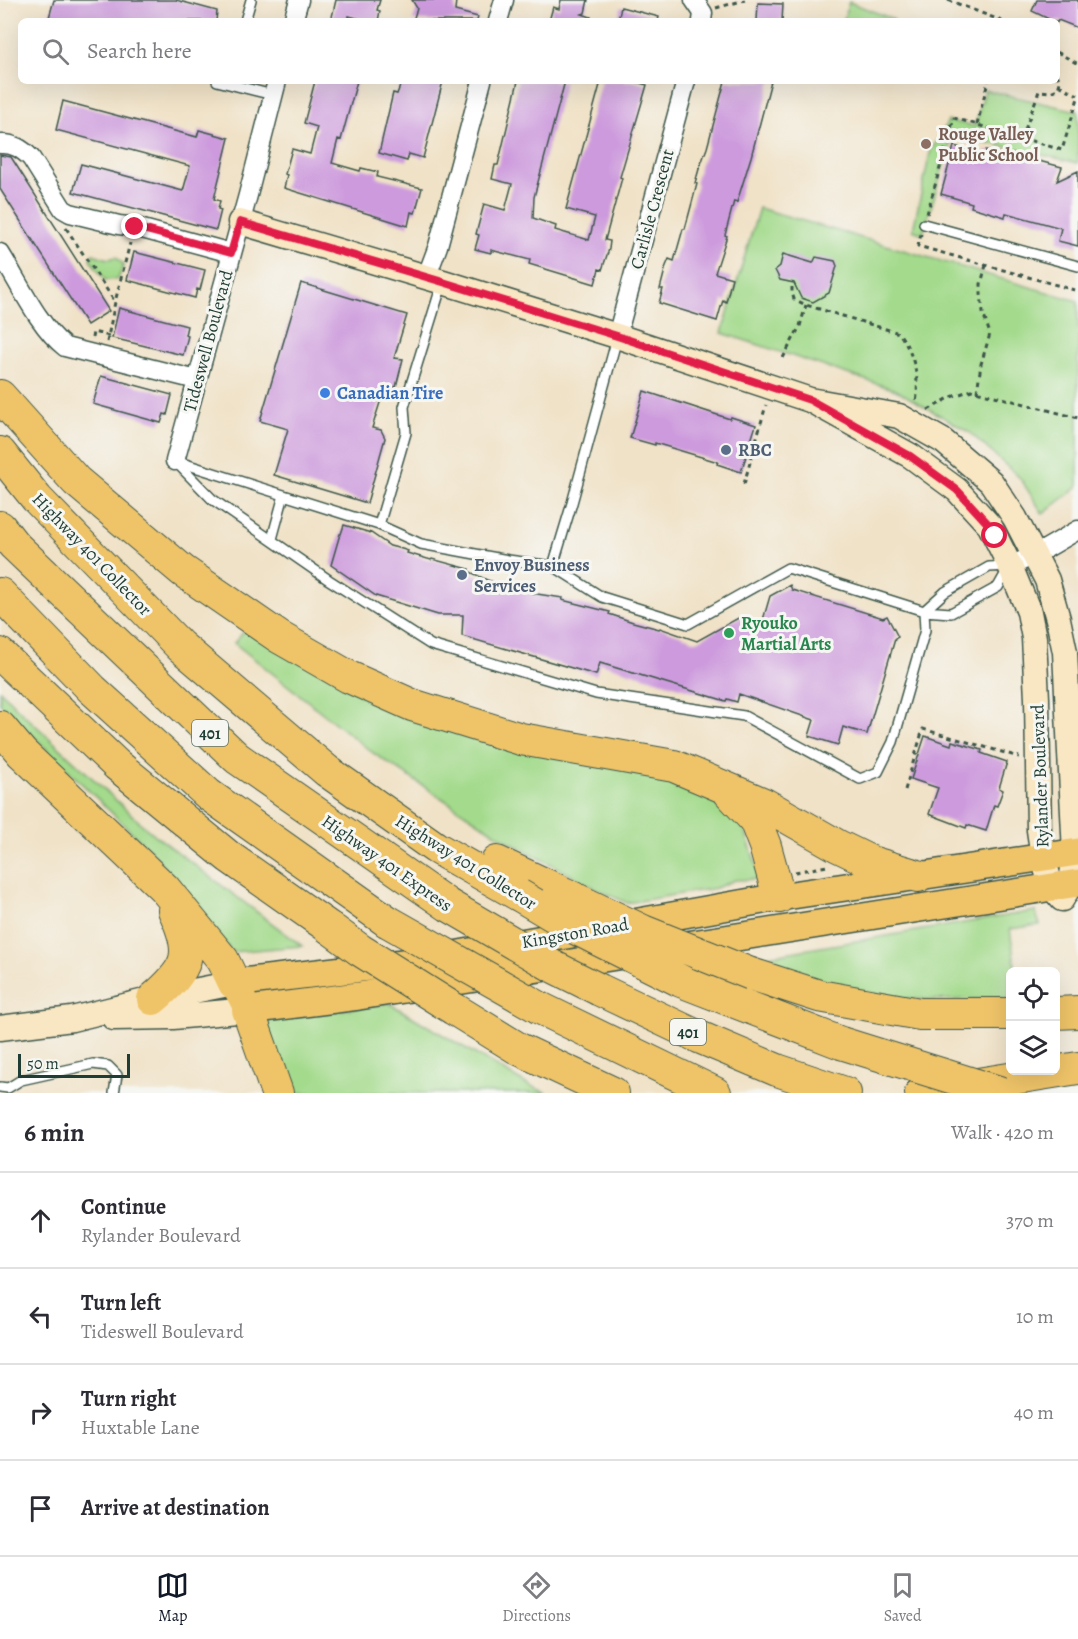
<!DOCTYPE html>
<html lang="en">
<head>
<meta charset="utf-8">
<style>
  :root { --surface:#fff; --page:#f2f2f3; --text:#2b2b33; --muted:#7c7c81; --line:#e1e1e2; --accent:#111827 }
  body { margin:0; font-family:Alegreya,serif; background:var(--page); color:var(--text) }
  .controls { position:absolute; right:18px; bottom:18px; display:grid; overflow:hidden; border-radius:9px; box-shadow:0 6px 24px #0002 }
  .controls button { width:54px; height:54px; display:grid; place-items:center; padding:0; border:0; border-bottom:2px solid var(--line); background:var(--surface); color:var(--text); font:30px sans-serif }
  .scale { position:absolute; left:18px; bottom:15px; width:112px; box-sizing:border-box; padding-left:6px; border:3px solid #1f3d34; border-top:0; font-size:16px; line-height:21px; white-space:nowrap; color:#1f3d34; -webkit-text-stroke:4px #f6f6f2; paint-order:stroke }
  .stop { position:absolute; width:18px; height:18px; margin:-14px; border:4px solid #e11d48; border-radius:50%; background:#fff }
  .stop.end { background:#e11d48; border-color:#fff; box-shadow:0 2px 6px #0008 }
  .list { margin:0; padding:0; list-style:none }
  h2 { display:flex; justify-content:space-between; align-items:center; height:78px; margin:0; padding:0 24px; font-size:26px }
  h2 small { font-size:20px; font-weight:400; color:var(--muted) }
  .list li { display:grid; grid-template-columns:39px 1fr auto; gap:18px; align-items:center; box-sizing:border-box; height:96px; padding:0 24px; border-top:2px solid var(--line) }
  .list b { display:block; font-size:22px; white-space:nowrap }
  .list p { margin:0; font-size:20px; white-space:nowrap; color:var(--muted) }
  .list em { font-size:20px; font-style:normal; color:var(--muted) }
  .icon { flex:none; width:33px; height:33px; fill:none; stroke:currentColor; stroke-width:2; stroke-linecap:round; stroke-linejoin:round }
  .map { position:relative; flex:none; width:1078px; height:1093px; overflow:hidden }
  .search { position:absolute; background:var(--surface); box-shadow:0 6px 24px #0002; left:18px; right:18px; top:18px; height:66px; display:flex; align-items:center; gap:15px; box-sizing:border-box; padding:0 21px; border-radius:9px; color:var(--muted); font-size:22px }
  .sheet { height:462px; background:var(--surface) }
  nav { display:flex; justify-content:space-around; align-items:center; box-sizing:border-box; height:84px; border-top:2px solid var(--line); background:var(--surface); font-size:16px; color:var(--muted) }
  nav a { display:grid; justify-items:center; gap:3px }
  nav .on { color:var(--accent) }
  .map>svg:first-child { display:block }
</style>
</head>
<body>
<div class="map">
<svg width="1078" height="1093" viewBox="0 0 1078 1093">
  <rect width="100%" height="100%" fill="#f6f6f2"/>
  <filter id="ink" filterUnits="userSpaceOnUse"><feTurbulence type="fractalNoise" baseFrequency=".0167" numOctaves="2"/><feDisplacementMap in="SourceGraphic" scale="12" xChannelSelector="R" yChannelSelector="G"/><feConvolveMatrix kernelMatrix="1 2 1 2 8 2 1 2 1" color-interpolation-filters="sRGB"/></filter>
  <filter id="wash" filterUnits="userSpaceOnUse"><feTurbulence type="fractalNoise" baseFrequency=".008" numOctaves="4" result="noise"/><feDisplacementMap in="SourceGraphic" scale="24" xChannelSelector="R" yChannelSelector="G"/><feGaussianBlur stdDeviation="1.35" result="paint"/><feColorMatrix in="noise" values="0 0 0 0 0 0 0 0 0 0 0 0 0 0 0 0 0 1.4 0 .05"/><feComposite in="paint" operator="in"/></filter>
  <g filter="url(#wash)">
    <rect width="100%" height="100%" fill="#f0e2c7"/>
    <path fill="#a3da8b" stroke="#618c60" stroke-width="1.5" d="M849 2 893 19 894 21H843Z
      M985 90 1078 111V163L953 135 923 234 913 230 930 153 948 121 975 126Z
      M759 208 1078 301V487L1043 514 1020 478 969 432 896 390 722 333Z
      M93 254 108 259 116 257 124 265 118 279 105 280 90 259Z
      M247 628 356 690 669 776 737 807 761 879 735 880 716 888 627 903 593 887 501 837 373 753 234 643Z
      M0 690 18 709 147 829 302 946 232 952 153 853 0 704Z
      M1035 911 1040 925 1010 929 1016 971 1010 972V998C972 999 933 1002 895 997 843 991 793 974 743 960Z
      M389 1003 526 1084 547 1093H288L264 1021Z"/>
    <g id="blocks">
      <path fill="#cd9bdd" d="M54 0H176L217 11 216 21H48Z
        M336 0H380L377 10 380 11 378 21H368L349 16 348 21H331Z
        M412 0H456L455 11 478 17 477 21H413L417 8Z
        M561 0H588L585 13 582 14 591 17 590 21H549L553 7 559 9Z
        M1037 0H1078V28L1058 20 1057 23V21H1053L1032 11Z
        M758 3 783 4 782 21H757Z
        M621 7 659 17 658 21H618Z
        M315 81H357L341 140 338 139 332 163 360 171 361 168 378 172 377 177 422 188 415 213 411 212 408 226 284 188 287 175 285 174 292 149 310 154 317 127 304 123Z
        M402 81H443L423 158 409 154 407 161 379 153 393 93 397 94Z
        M518 81H565L534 197 533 218 556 226 555 230 589 240 595 217 566 209 601 81H633L647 85 620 177 622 178 605 240 610 241 609 249 602 270 599 269 595 284 529 264 530 260 491 250V253L475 249 479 235 476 234 484 204 505 210 512 184 492 179 495 165H498Z
        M725 81H771L751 157 737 202 734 201 725 235 727 236 715 273 732 278 726 302 723 300 717 321 659 303 663 289H660L666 266 669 259 674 261 683 229H685L697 184 695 183 699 169 707 148Z
        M63 101 197 137 199 130 229 138 214 199 220 201 218 209 221 210 216 230 73 192 81 164 183 191 190 166 56 130Z
        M954 146 985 155 986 150 1012 157V154L1062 167 1057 181 1078 171V246L1058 241 1061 228 1006 213 1005 217 971 207 972 203 941 194Z
        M0 155 11 157 109 311 87 325 0 189Z
        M134 252 205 270 200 290 197 289 195 298 127 280Z
        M783 254 813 263 816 257 835 261 837 266 829 293 813 302 801 298 794 283 780 280 775 270 780 266Z
        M301 283 407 315 394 358 403 359 396 387H394L393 394 383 393 372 428 381 430 385 438 367 503 274 475 288 429 260 421Z
        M119 308 187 326 185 335 188 336 183 355 112 338Z
        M101 376 172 395 167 415 164 414 161 423 93 404Z
        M644 391 730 419 731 417 756 425 741 472 717 464 718 462 655 443V445L630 438Z
        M344 525 371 533 390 546 402 549 408 551 407 553 431 560 432 559 469 569 468 571 487 580 537 594 563 598 562 600 610 612 609 614 633 622 659 629 660 628 697 641 740 617 761 627 770 596 790 585 792 590 883 618 887 616 898 637 895 639 867 734 843 727 838 745 809 736 814 720 739 694 737 702 727 699 726 701 600 663 596 675 462 636 463 615H438L376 596 331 565 340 534H341Z
        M925 736 951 745 952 741 982 750 981 753 1007 762 999 788 1003 790 997 806 994 805 986 831 967 825 966 828 929 814 938 788 911 779Z"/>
    </g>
  </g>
  <g filter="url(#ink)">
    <use href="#blocks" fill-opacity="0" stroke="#3e564a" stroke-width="1.5"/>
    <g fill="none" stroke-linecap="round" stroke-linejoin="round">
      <g stroke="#3e564a" stroke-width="12">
        <path id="lane" d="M245 21 251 0
          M217 81 273 95
          M924 224 1078 266
          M442 284 404 407 406 433 379 525 421 544 508 560 553 566 602 597 688 624 788 568 924 611 951 613 998 587 1007 571
          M175 461 212 499 329 580 431 645 596 694 744 716 860 779 878 772 893 742 925 630 924 611
          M179 462 379 525
          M272 539 284 495
          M553 566 572 503 617 338
          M924 611 945 592 989 567 1009 566
          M0 1087 8 1088 21 1080 93 1064 108 1066 117 1075 114 1093"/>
      </g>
      <g stroke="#3e564a" stroke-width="21">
        <path id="street" d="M694 0 703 13 702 21
          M293 21 299 0
          M498 21 504 0
          M0 144C13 143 22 149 31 158L63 209 70 213 119 225 135 227 231 253
          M0 253C18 281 39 327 65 347L197 380
          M426 278 438 246 482 81
          M617 336 686 81
          M175 461 248 195 277 81
          M1010 566 1035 555 1078 530"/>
      </g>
      <g stroke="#3e564a" stroke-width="27">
        <path id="secondary" d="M240 222 443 282 617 336 810 400 899 416 943 441 991 482 1015 518 1047 580 1058 619 1065 652 1075 853 1071 883 1062 899 1051 886 1043 857 1039 830 1037 699 1034 638 1029 612 1010 566 990 526 957 490 911 456 810 400
          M114 1018 173 1017 248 1010
          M0 1028 72 1019 153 999 234 983"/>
      </g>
      <g stroke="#3e564a" stroke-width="30">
        <path id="primary" d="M674 947 1078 883
          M636 953 359 996 248 1010 234 983 420 961 779 897 1078 852"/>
      </g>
      <g stroke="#3e564a" stroke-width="34">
        <path id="highway" d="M0 396 76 481 183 571 279 637 349 677 412 705 521 739 674 766 764 804 838 846 871 862 918 876
          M0 453 37 499 180 646 327 771 436 848 519 895
          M0 527 14 545 237 758 448 905
          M0 594 92 689 209 795 387 921
          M0 654 117 765 229 857 330 928
          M0 727 22 753 164 888 223 960 234 983
          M729 792 755 820 765 846 779 897
          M497 862 559 891
          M751 974 819 996 920 1014H1010
          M681 981 841 1043
          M600 990 699 1037 777 1070 845 1093
          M153 999C189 968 195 955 174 910
          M540 1008 715 1093
          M454 1009 519 1049 613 1093
          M248 1010 277 1093
          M1056 1013 1078 1012
          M921 1093 1078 1068"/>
      </g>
      <path stroke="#3e564a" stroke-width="3" stroke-dasharray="4.5 4.5" stroke-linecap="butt" d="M948 0 1002 21
        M716 8 745 0
        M1057 52 1078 64
        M1059 85 1078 95
        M977 125 988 81
        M1022 138 1039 91 1050 92 1058 89 1060 82 1057 74
        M927 214 954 118 1062 150 1078 98
        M66 228 115 302
        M921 234 918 246 1078 291
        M792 287V293L794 299 806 305 899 333C914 354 920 378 916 403
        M92 338 93 332 109 336
        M107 342 115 302 130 243
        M783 358 800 326 806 305
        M977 392 981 364 990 334 983 313 981 294V284L986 265
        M928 410 951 397 972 390 1078 418
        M744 484 766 405
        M905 790 923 729 1019 757
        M795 872 827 866"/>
      <use href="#lane" stroke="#fff" stroke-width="9"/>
      <use href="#street" stroke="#fff" stroke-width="18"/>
      <use href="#secondary" stroke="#f9e7c3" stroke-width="24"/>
      <use href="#primary" stroke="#efc469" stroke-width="27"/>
      <use href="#highway" stroke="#efc469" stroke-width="32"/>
      <g stroke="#3e564a" stroke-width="34" stroke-linecap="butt">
        <path id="highway-bridge" d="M559 891 643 931 751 974
          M519 895 571 926 681 981
          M448 905 556 968 600 990
          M387 921 540 1008
          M330 928 360 950 454 1009
          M841 1043 1002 1093"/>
      </g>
      <use href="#highway-bridge" stroke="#efc469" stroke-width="32"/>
    </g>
  </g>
  <g fill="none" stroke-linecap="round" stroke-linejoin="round" filter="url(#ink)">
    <path stroke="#e11d48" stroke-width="8" d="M135 227 231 253 240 222 443 282 617 336 810 400 910 456 957 490 990 526 995 536"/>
  </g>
  <circle fill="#8d6e63" stroke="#f6f6f2" stroke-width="2" cx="926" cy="144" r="6"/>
  <circle fill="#3f7fe0" stroke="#f6f6f2" stroke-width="2" cx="325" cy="393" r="6"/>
  <g fill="#5c6f8a" stroke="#f6f6f2" stroke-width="2">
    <circle cx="726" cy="450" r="6"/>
    <circle cx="462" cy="575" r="6"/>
  </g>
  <circle fill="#2e9e5b" stroke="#f6f6f2" stroke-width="2" cx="729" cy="633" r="6"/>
  <g text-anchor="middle" stroke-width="6" stroke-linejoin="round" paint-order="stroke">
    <g fill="#f6f6f2" stroke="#60746d" stroke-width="1.5">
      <rect x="192" y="720" width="36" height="26" rx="4.5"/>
      <rect x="670" y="1019" width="36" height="26" rx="4.5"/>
    </g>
    <g font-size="16" font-weight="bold" fill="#1f3d34">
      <text x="210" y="739">401</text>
      <text x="688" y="1038">401</text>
    </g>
    <g font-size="18" font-weight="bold" fill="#785e54" stroke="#f6f6f2" text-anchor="start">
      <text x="938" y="140">Rouge Valley<tspan x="938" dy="21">Public School</tspan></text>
    </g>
    <g font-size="18" fill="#1f3d34" stroke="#f6f6f2">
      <text transform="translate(652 209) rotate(-75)" y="6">Carlisle Crescent</text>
      <text transform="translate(208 341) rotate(-75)" y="6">Tideswell Boulevard</text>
      <text transform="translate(92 554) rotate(46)" y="6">Highway 401 Collector</text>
      <text transform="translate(1040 776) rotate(-92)" y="6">Rylander Boulevard</text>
      <text transform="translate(466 862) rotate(32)" y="6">Highway 401 Collector</text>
      <text transform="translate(387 863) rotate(35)" y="6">Highway 401 Express</text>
      <text transform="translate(575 933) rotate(-10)" y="6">Kingston Road</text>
    </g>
    <g font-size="18" font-weight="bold" fill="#366cbe" stroke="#f6f6f2" text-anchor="start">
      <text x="337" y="399">Canadian Tire</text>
    </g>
    <g font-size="18" font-weight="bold" fill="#4e5e75" stroke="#f6f6f2" text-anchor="start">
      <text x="738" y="456">RBC</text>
      <text x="474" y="571">Envoy Business<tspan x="474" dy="21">Services</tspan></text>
    </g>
    <g font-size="18" font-weight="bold" fill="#27864d" stroke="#f6f6f2" text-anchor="start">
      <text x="741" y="629">Ryouko<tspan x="741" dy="21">Martial Arts</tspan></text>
    </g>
  </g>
</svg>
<div class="controls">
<button><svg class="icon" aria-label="locate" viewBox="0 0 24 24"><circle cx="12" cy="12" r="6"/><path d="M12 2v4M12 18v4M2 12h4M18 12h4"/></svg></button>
<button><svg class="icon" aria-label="layers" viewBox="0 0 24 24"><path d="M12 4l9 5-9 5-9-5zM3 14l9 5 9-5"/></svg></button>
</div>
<div class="scale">50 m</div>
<div class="stop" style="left:995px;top:536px"></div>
<div class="stop end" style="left:135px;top:227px"></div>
<div class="search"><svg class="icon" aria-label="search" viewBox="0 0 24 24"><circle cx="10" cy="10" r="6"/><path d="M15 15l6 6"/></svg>Search here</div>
</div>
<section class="sheet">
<h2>6 min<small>Walk · 420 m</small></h2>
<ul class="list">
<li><svg class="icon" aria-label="ahead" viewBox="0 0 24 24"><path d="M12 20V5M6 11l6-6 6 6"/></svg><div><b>Continue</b><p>Rylander Boulevard</p></div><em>370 m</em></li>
<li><svg class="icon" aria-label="left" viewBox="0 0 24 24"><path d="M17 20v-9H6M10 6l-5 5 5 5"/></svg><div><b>Turn left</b><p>Tideswell Boulevard</p></div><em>10 m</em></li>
<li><svg class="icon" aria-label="right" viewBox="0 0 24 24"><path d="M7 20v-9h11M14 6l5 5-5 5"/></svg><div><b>Turn right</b><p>Huxtable Lane</p></div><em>40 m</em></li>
<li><svg class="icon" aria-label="arrive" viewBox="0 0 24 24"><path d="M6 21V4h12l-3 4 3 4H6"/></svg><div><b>Arrive at destination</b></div></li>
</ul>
</section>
<nav>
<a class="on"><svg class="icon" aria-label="map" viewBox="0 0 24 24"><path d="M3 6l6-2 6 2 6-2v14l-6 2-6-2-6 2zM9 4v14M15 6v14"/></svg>Map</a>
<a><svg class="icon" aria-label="directions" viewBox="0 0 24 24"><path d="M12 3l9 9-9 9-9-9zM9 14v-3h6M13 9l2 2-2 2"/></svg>Directions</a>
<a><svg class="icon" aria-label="saved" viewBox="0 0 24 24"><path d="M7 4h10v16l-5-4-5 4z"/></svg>Saved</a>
</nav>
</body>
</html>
